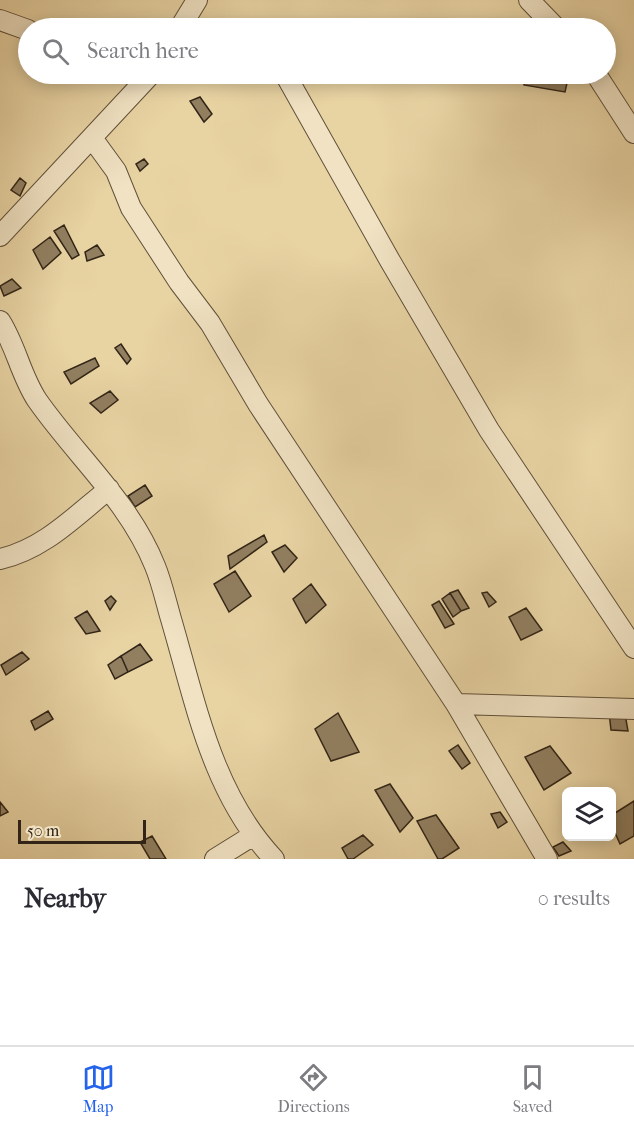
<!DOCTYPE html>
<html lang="en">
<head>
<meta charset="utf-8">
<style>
  :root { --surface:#fff; --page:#f2f2f3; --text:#2b2b33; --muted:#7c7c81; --line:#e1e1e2; --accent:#2563eb }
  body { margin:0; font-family:"IM FELL French Canon",serif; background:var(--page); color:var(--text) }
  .controls { position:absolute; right:18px; bottom:18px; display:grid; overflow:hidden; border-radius:9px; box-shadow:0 3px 15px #0003 }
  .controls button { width:54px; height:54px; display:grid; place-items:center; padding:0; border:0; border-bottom:2px solid var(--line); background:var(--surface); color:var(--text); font:30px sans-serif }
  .scale { position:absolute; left:18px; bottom:15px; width:128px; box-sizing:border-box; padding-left:6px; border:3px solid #322517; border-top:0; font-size:16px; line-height:21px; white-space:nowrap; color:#322517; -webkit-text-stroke:4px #f0e2c3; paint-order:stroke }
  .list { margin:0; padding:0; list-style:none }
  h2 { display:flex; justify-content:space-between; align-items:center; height:78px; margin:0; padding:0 24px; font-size:26px }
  h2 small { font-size:20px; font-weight:400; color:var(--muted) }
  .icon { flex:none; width:33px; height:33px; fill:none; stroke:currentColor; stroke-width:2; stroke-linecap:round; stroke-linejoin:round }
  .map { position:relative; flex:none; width:634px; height:859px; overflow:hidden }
  .search { position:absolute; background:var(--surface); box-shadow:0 3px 15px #0003; left:18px; right:18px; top:18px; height:66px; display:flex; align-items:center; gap:15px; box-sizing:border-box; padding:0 21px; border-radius:33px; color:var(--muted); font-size:22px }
  .sheet { height:186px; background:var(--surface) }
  nav { display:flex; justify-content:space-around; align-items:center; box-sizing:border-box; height:84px; border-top:2px solid var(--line); background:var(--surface); font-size:16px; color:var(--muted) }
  nav a { display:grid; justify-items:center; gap:3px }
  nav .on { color:var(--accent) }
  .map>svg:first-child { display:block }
</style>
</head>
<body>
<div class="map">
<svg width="634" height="859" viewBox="0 0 634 859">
  <rect width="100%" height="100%" fill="#e8d3a3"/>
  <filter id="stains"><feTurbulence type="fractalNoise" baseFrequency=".00333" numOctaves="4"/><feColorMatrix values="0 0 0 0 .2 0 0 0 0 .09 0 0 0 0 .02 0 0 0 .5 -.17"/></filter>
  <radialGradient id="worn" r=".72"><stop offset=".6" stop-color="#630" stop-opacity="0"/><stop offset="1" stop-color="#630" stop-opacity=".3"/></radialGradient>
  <path fill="#917f60" stroke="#322517" stroke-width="1.5" d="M554 74H571L570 83 553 81Z
    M525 76 567 83 565 92 524 85Z
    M200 97 212 114 204 122 190 101Z
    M144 159 148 164 140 171 136 164Z
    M20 178 26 183 20 196 11 190Z
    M64 225 79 255 72 259 54 231Z
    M50 237 61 253 43 269 33 250Z
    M97 245 104 255 87 261 85 252Z
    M12 279 21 288 4 296 0 286Z
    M121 344 131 359 127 364 115 348Z
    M95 358 99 366 71 384 64 372Z
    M110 391 118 400 101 413 90 403Z
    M145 485 152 496 135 507 128 496Z
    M264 535 267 542 230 569 228 556Z
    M285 545 297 558 284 572 272 552Z
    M235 571 251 596 229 612 214 584Z
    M311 584 326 605 306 623 293 599Z
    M458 590 469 608 461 611 450 593Z
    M487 592 496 602 489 607 482 593Z
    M450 593 461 611 453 617 442 599Z
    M111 596 116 601 110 610 105 601Z
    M439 601 454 624 445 628 432 605Z
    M526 608 542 630 521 640 509 617Z
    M87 611 100 631 86 634 75 618Z
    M140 644 152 660 128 672 121 656Z
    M22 652 29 659 6 675 1 665Z
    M121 656 128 672 115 679 108 665Z
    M48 711 53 719 35 730 31 721Z
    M609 712 625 714 628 731 611 730Z
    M338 713 359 752 331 761 315 729Z
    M458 745 470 763 462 769 449 751Z
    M550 746 571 773 544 790 525 757Z
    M390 784 413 818 400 832 375 790Z
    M634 801V836L620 844 612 826V815Z
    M0 802 8 812 0 816Z
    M500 812 507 822 498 828 491 814Z
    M436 815 459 848 442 859H438L417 821Z
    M363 835 373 845 353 859H348L342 848Z
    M152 836 166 859H150L140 842Z
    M563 842 571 851 559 856 553 847Z"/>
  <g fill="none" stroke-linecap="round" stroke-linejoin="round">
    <g stroke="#60503a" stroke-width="22">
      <path id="minor" d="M529 0 556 28
        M0 20 28 30
        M180 28 197 0
        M285 74 389 259 489 430 634 648
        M596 74 634 133
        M92 138 116 171 131 208 179 282 210 323 258 404 456 704 547 859
        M0 236 151 74
        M0 321C16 346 21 376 37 400 76 456 129 501 155 566 162 583 166 602 171 619 196 704 212 793 274 859
        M0 559C44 549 75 516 109 489
        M456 704 634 709
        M215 859 252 836"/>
    </g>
    <use href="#minor" stroke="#f0e2c3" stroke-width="20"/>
  </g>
  <rect width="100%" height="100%" filter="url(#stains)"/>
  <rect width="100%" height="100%" fill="url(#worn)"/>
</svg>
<div class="controls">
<button><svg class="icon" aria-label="layers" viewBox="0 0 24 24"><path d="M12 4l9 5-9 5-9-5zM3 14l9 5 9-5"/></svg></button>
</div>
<div class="scale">50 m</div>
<div class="search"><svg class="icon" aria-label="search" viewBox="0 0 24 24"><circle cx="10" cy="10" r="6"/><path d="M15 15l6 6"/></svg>Search here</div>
</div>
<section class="sheet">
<h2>Nearby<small>0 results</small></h2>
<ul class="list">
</ul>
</section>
<nav>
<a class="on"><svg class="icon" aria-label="map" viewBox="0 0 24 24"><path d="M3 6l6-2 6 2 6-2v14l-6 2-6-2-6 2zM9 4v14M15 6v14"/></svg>Map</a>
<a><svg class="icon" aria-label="directions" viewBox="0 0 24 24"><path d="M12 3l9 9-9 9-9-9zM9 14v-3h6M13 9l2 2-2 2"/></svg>Directions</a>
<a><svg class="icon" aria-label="saved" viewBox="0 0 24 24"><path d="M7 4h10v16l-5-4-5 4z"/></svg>Saved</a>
</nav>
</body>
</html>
